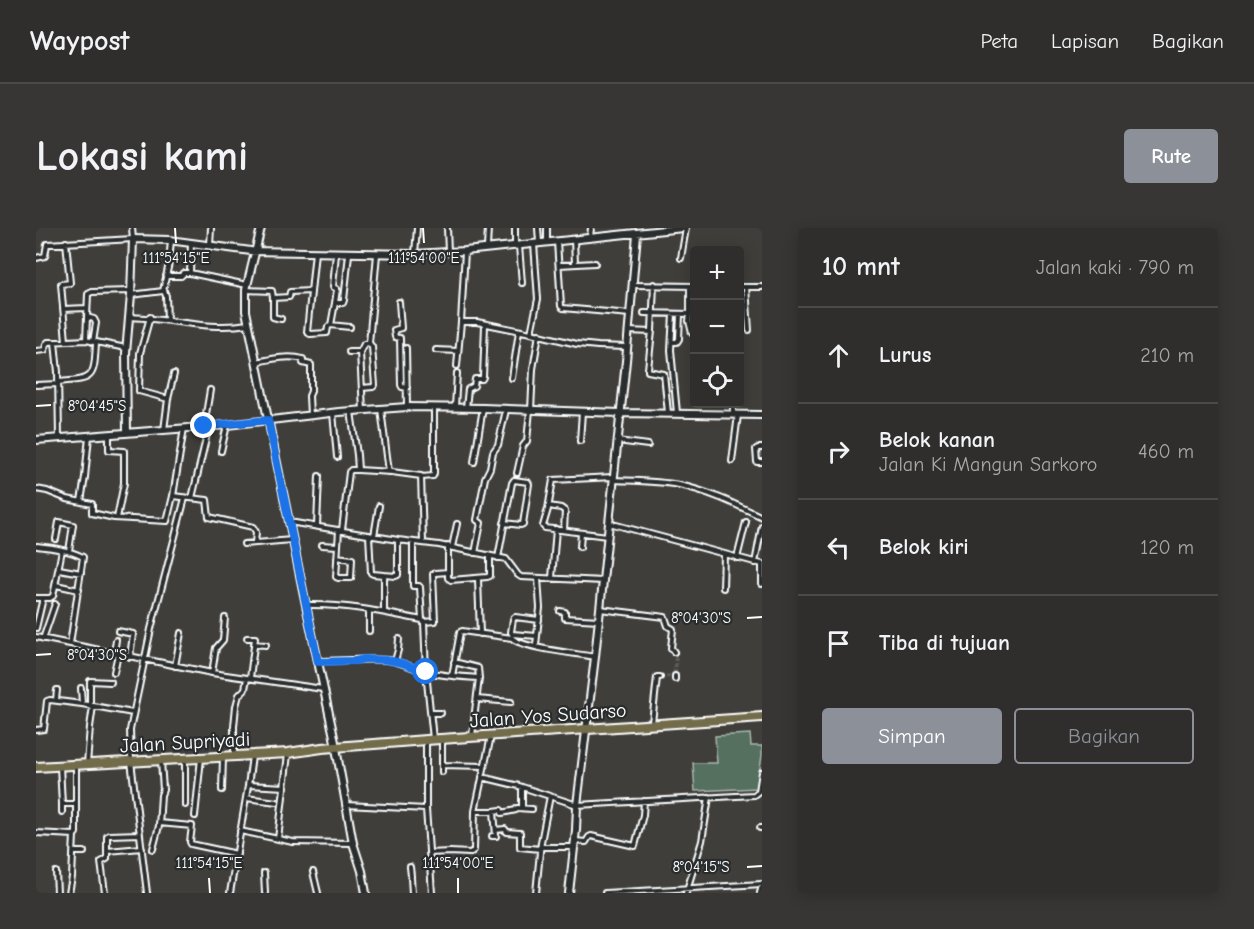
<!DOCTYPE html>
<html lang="id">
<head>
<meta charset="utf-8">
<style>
  :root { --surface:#2f2e2c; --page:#373634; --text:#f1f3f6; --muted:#a7a8a9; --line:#4a4a48; --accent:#8c9099 }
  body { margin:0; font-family:"Comic Neue",sans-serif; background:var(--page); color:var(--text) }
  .controls { position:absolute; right:18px; top:18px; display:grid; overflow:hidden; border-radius:6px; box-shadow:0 3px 15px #0003 }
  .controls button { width:54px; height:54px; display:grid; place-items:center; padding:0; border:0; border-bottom:2px solid var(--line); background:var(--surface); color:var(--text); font:30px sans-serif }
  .stop { position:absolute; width:18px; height:18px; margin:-14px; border:4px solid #1a73e8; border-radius:50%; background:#fff }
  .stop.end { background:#1a73e8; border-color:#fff; box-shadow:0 2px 6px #0008 }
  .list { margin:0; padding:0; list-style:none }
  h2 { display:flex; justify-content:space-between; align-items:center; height:78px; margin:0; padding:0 24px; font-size:26px }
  h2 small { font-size:20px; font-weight:400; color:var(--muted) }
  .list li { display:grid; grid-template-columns:39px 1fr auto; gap:18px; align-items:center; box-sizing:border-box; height:96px; padding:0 24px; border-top:2px solid var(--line) }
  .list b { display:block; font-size:22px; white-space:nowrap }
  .list p { margin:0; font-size:20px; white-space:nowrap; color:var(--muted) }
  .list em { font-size:20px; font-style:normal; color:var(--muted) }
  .actions { display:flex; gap:12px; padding:18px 24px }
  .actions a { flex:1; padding:14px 0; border:2px solid var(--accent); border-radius:6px; text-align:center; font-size:21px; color:var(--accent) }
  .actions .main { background:var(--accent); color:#fff }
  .icon { flex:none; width:33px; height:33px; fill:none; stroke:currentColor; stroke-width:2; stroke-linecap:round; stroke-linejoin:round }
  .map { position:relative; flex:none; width:726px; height:665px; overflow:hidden; border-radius:6px }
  header { display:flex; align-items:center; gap:36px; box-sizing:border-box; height:84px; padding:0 30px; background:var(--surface); border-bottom:2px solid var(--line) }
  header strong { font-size:28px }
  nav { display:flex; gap:33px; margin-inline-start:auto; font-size:21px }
  .intro { display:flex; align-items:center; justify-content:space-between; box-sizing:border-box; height:144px; padding:0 36px }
  h1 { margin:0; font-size:42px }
  .button { padding:15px 27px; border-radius:6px; background:var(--accent); color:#fff; font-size:21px; font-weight:700 }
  main { display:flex; gap:36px; padding:0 36px }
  aside { flex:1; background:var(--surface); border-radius:6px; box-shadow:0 3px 15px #0003 }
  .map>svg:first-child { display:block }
</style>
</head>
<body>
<header>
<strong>Waypost</strong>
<nav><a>Peta</a><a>Lapisan</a><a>Bagikan</a></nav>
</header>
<div class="intro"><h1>Lokasi kami</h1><a class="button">Rute</a></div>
<main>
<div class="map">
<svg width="726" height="665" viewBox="0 0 726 665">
  <rect width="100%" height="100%" fill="#3f3e3a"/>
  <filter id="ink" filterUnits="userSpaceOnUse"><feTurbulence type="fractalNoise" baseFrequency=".0167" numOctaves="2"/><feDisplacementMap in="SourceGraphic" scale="12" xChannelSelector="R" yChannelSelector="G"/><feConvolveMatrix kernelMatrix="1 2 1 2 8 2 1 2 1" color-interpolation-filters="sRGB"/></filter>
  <g filter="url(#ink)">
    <path fill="#54705f" stroke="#aab8af" stroke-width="1.5" d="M714 506 715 518H726V527L721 560 659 563 657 535H681L679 508Z"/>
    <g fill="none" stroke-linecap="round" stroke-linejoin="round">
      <path stroke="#5c5b58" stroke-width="4" stroke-dasharray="4 2" stroke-linecap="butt" d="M624 449 639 448 640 426 638 424"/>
      <g stroke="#fff" stroke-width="8">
        <path id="street" d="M411 0 412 23
          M479 0V17
          M502 0 503 14
          M554 9 555 0
          M538 11 539 36
          M511 13V0
          M521 13 525 78 527 80 594 86
          M30 14 34 55 25 56 30 113
          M174 17 175 0
          M483 18 486 55
          M451 20 452 0
          M429 23 425 94H441L495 105 541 116 562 118 590 119
          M279 24 271 104 274 106 291 105 292 99 294 97 314 99
          M379 26 381 0
          M0 30 9 28 11 16 97 11 96 0
          M645 30 650 0
          M523 37 559 35
          M154 45 155 15
          M130 48H145L148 45H154L211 57
          M618 56 616 103 612 141V143L628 146 632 185
          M597 57 658 58
          M704 59H726
          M710 59 713 102
          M128 62 130 68 131 92
          M210 62 236 63 237 70
          M95 67 127 63 133 35 135 12
          M363 74 365 100 358 102 359 109 364 110 365 157 366 159 371 160
          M299 75 301 61 297 59 300 25
          M27 81 51 80
          M608 85 654 86V58
          M637 86 635 122 641 185
          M654 86 653 93 656 105
          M51 89 58 91 60 95 57 114
          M93 89C132 90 173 103 212 96
          M114 89 104 125 103 163 132 171
          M245 91 237 89V70L253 69 254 64 275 63
          M295 97 299 75H307L308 72 313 26
          M592 103 616 104
          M495 105 502 71 498 16
          M50 112 52 66 56 64 95 63
          M19 114 22 144 23 210
          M636 114H641L643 111 644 86
          M370 120 371 179
          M400 122 422 123
          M0 123 9 122 10 116 12 114 50 112 90 120
          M313 124H324
          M220 134C235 131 253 127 267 131V135L275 137V163L273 168 274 187
          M421 138 425 94
          M476 150 483 103
          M22 154C58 151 58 152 60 115
          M0 157 22 156
          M326 160 337 159 339 157 336 119 333 115 341 26
          M419 179 421 145
          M430 180 432 161 438 158 439 151H446L447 149 449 97
          M345 181 353 244
          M495 182 497 141 503 106
          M327 183 324 124 328 116 333 115
          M297 185 301 229
          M697 186V176
          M168 198 174 162
          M128 202 132 171 138 146
          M73 207V222L88 223V255L81 290
          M544 213 546 184
          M581 213 612 217
          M726 220H722L720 221 721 234H726
          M185 223 191 197
          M696 233 702 187
          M438 234 447 180
          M322 242 356 244 385 248 387 314
          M481 245 487 218 491 213 494 182
          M386 249 397 248 398 245V180
          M577 252C599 253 622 253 643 257 672 263 699 276 726 289
          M0 261 11 263 31 271 56 276V285L78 290 131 293 137 268 148 200
          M137 268 171 272 173 289 217 299 220 304 219 315
          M156 270 173 198
          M45 273 49 249 53 208
          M513 278 525 280 529 283 528 302
          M253 294 362 312 403 317 470 331 482 347 485 349 567 353
          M573 295 726 336
          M281 298 283 248
          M306 302 313 244 315 242H322L321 227 315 183
          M333 307 335 345 337 346 348 347V384
          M338 308 343 278
          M571 308 509 300 507 298 512 281 517 252 577 249
          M20 311 23 294 37 297 33 323
          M377 314V358H383L384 359 386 392
          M208 316 256 312
          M286 317 302 318
          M1 318C18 320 33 322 47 329L34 416
          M416 319 421 296
          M544 319 545 305
          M439 325 445 295 441 292 449 250 454 240 457 224 462 217 470 182
          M301 329 316 331 315 350H302L300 349 303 302
          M462 330 476 255 478 252 492 254 493 256 487 296 485 297 468 295
          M701 330 710 294
          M719 335 726 298
          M726 336V356
          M23 341 45 345
          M412 344V350L415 352 451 349 454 348V328
          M348 347 360 348 362 347V312
          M516 350 520 301
          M442 351 444 406
          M20 357 43 362
          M687 360 688 327
          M0 370H14L17 368 26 322
          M270 377C309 376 347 384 386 392L388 394 390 444
          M564 381 629 389 632 398 637 401 635 420 638 424
          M524 383 529 384V390L563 392
          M388 394 399 393 397 346 399 345 412 344V318
          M0 400 7 370
          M82 403 97 406 94 429
          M333 403V382
          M501 408 476 406 475 404 477 391 479 389 503 392
          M0 409 176 445 287 461
          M211 410H219L214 450
          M7 411 19 376
          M218 416 230 417
          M500 417 504 380 502 350
          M78 425 80 412
          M282 433C305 433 328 430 352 432 366 434 378 441 392 444 408 448 426 449 443 450L436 508
          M359 433 362 422 363 411
          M418 434 442 440 443 450
          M139 438 145 405
          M78 444 82 426
          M390 444 397 511
          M176 445 180 420 187 412 189 390
          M416 448 424 404 426 403 476 410C485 420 543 426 559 429
          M639 451V448
          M45 460 46 476
          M441 471 475 474
          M20 472 21 462
          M54 478V453L75 454
          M395 485H405
          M616 495 621 449H624
          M0 502 8 501 11 473 14 472 46 476 97 485
          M390 513V581L396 665
          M198 528V498L200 478 203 467 209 461 211 450
          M149 531V577
          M51 536 54 499 57 478
          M406 537 448 538
          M24 538 26 576
          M406 544V512
          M446 549 483 558 541 577 718 567 723 563 726 544
          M212 557 249 559
          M486 559V580
          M186 562 187 530
          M210 570 241 574
          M310 577 390 581
          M439 583H458L460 608H456
          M458 583 465 582 466 585 480 582 481 580 496 581
          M26 584V576H40
          M159 588 165 530
          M123 595 156 598 154 614 155 616 201 626
          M724 600H726
          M460 602 469 601 471 604 484 605V619L504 621
          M204 603 257 614 316 615
          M0 605 38 607 36 649 33 665
          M38 607 40 605V538
          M242 611 252 526
          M539 613 550 614 553 609 555 608 599 618 607 587 608 573
          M504 619H538
          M117 621 123 598 125 567 127 562 125 533
          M71 623 106 620
          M38 624H48
          M393 625 414 624 434 625 438 622 439 583 455 508
          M374 639 375 648
          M20 644 21 665
          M277 644 282 665
          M228 645 229 665
          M375 650 376 665
          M69 665 65 634 71 631V608L73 607 104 606
          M111 665 95 533 94 502 115 401 149 270
          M194 665 212 558 216 528
          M500 665 505 614 514 568
          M569 665 726 656
          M650 665 666 613 673 569"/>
      </g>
      <g stroke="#fff" stroke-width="10">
        <path id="secondary" d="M225 0 210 62V83L270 377 298 509 317 615 326 643 330 665
          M91 205 90 125 95 67 97 11 133 12 215 23 379 26 429 23 647 0
          M0 212 191 197 303 184 371 179 447 180 584 185 726 187
          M533 665 540 602 541 577 559 429 590 133 601 6
          M725 665 726 661"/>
      </g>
      <g stroke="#fff" stroke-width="12">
        <path id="highway" d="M0 539 252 525 286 520 390 512 726 489"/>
      </g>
      <use href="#street" stroke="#2a2d2e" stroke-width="4"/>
      <use href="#secondary" stroke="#2a2d2e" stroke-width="6"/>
      <use href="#highway" stroke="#736c4b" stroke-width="8"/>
    </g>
  </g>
  <g fill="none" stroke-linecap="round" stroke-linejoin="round" filter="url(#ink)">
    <path stroke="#1a73e8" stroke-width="8" d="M168 198 232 192 282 434 320 433 328 431 351 432 366 435 390 444"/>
  </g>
  <path fill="none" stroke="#fff" stroke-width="2" d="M139 0 140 15M387 0 388 15M0 178 15 177M711 390 726 389M0 427 15 426M711 639 726 638M173 650 174 665M422 650V665"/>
  <g text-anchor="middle" stroke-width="4.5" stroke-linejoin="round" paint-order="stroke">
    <g font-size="20" fill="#fff" stroke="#2a2d2e">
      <text transform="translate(512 487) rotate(-4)" y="7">Jalan Yos Sudarso</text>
      <text transform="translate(149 514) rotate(-3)" y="7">Jalan Supriyadi</text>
    </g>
  </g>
  <g font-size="15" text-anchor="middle" fill="#fff" stroke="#2a2d2e" stroke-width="4.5" stroke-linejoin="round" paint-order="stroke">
    <text x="140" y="35">111°54'15"E</text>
    <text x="388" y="35">111°54'00"E</text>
    <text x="61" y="183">8°04'45"S</text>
    <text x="665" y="395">8°04'30"S</text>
    <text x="61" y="432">8°04'30"S</text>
    <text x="173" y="640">111°54'15"E</text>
    <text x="422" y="640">111°54'00"E</text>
    <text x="665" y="644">8°04'15"S</text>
  </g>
</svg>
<div class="controls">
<button>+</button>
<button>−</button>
<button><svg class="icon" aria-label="locate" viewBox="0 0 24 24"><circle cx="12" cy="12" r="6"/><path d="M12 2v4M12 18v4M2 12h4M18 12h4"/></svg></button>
</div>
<div class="stop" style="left:390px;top:444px"></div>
<div class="stop end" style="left:168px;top:198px"></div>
</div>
<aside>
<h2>10 mnt<small>Jalan kaki · 790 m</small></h2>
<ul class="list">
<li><svg class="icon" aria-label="ahead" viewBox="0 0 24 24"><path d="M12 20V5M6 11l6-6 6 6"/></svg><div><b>Lurus</b></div><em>210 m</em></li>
<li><svg class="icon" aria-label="right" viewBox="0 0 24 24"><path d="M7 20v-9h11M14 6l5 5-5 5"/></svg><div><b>Belok kanan</b><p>Jalan Ki Mangun Sarkoro</p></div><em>460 m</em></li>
<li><svg class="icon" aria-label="left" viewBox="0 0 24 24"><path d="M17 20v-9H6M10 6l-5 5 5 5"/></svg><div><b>Belok kiri</b></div><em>120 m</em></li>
<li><svg class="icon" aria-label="arrive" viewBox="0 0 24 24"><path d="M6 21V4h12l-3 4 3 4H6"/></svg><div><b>Tiba di tujuan</b></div></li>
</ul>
<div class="actions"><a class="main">Simpan</a><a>Bagikan</a></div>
</aside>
</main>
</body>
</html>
